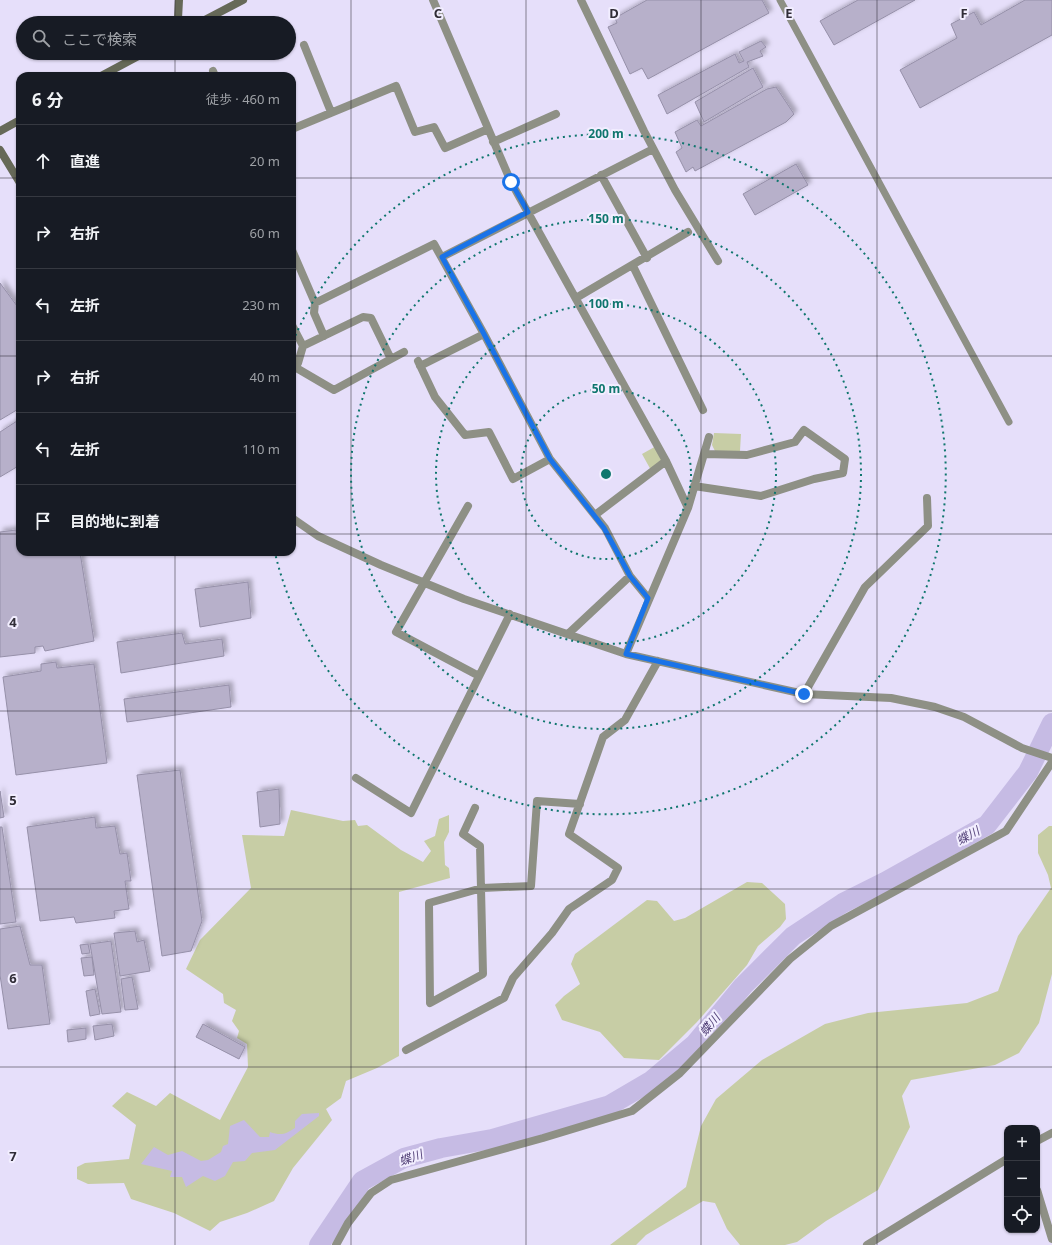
<!DOCTYPE html>
<html lang="ja">
<head>
<meta charset="utf-8">
<style>
  :root { --surface:#171b24; --page:#242831; --text:#f1f3f6; --muted:#9ea1a6; --line:#363941 }
  body { margin:0; font-family:"Noto Sans","Noto Sans JP",sans-serif; background:var(--page); color:var(--text) }
  .controls { position:absolute; right:12px; bottom:12px; display:grid; overflow:hidden; border-radius:8px; box-shadow:0 1px 3px #0004 }
  .controls button { width:36px; height:36px; display:grid; place-items:center; padding:0; border:0; border-bottom:1px solid var(--line); background:var(--surface); color:var(--text); font:20px sans-serif }
  .stop { position:absolute; width:12px; height:12px; margin:-9px; border:3px solid #1a73e8; border-radius:50%; background:#fff }
  .stop.end { background:#1a73e8; border-color:#fff; box-shadow:0 1px 4px #0008 }
  .list { margin:0; padding:0; list-style:none }
  h2 { display:flex; justify-content:space-between; align-items:center; height:52px; margin:0; padding:0 16px; font-size:17px }
  h2 small { font-size:13px; font-weight:400; color:var(--muted) }
  .list li { display:grid; grid-template-columns:26px 1fr auto; gap:12px; align-items:center; box-sizing:border-box; height:72px; padding:0 16px; border-top:1px solid var(--line) }
  .list b { display:block; font-size:15px; white-space:nowrap }
  .list em { font-size:13px; font-style:normal; color:var(--muted) }
  .icon { flex:none; width:22px; height:22px; fill:none; stroke:currentColor; stroke-width:2; stroke-linecap:round; stroke-linejoin:round }
  .map { position:relative; flex:none; width:1052px; height:1245px; overflow:hidden }
  .search { position:absolute; background:var(--surface); box-shadow:0 1px 3px #0004; left:16px; top:16px; width:280px; height:44px; display:flex; align-items:center; gap:10px; box-sizing:border-box; padding:0 14px; border-radius:22px; color:var(--muted); font-size:15px }
  .panel { position:absolute; background:var(--surface); box-shadow:0 1px 3px #0004; left:16px; top:72px; width:280px; height:484px; border-radius:12px }
  .map>svg:first-child { display:block }
</style>
</head>
<body>
<div class="map">
<svg width="1052" height="1245" viewBox="0 0 1052 1245">
  <defs>
    <filter id="shadow"><feDropShadow dx="3.5" dy="-3.5" stdDeviation="2" flood-color="#0004"/></filter>
  </defs>
  <rect width="100%" height="100%" fill="#e6dffa"/>
  <path fill="#c7cda5" d="M714 433 741 434 740 451H715L712 445Z
    M658 445 666 461 652 472 642 454Z
    M291 810 343 821 355 820 358 826 367 825 401 850 423 862 431 851 424 841 435 836 439 819 449 815V832L444 842 445 865 449 868 450 878 399 892V1056L377 1068 346 1081 341 1098 326 1109 332 1120 293 1168 274 1201 247 1213 220 1222 210 1231 174 1213 131 1199 124 1183 88 1184 77 1179V1167L85 1163 129 1159 136 1125 112 1106 127 1092 156 1106 170 1093 220 1120 248 1067 247 1044 237 1038 239 1031 232 1021 236 1010 224 1003 223 994 186 969 200 940 251 888 242 835 284 836Z
    M1049 826H1052V974L1039 1023 1019 1053 995 1065 911 1080 902 1096 910 1127 878 1190 826 1221 797 1242 785 1245H740L727 1229 715 1203 703 1201 646 1235 636 1245H610L686 1187 701 1126 716 1099 762 1060 825 1024 868 1013 967 1003 998 991 1018 936 1051 888 1048 875 1038 853V835Z
    M747 882 762 883 785 904 786 919 780 927 758 946 747 965 697 1022 659 1060 624 1058 600 1032 562 1020 555 1005 564 996 580 984 571 964 575 954 647 900 657 901 674 921 685 918Z"/>
  <path fill="#c6bbe4" d="M319 1113V1116L275 1150 252 1153 245 1161 233 1162 225 1176 215 1181 203 1176 186 1187 182 1177H170L172 1171 141 1164 154 1147 168 1155 182 1151 201 1161 208 1160 221 1152 223 1146 228 1144 230 1126 244 1120 260 1137H269L270 1132C281 1136 286 1134 295 1128V1121L302 1114Z"/>
  <g fill="none" stroke-linecap="round" stroke-linejoin="round">
    <path stroke="#c6bbe4" stroke-width="20" d="M319 1245 362 1181 404 1158 441 1148 492 1139 610 1105 651 1081 695 1044 743 986 793 936 843 903 885 882 987 825 1028 772 1052 723"/>
  </g>
  <path fill="#b7b0ca" stroke="#9690a9" filter="url(#shadow)" d="M647 0H762L769 13 648 79 642 68 630 74 608 27 617 23 615 18Z
    M858 0H915L834 45 820 21Z
    M1025 0H1052V35L920 108 900 70 957 38 951 24 974 12 981 25Z
    M761 41 766 47 760 51 763 56 747 62 749 67 667 114 658 95 735 54 739 63 744 61 739 52Z
    M753 68 763 87 704 122 695 102Z
    M776 87 794 114 786 122 695 171 693 167 686 172 676 152 682 148 675 132 697 120 701 126 767 89Z
    M796 164 808 185 755 215 743 194Z
    M0 283 20 310V408L0 420Z
    M20 419V465L0 477V432Z
    M16 530 20 552H80L94 641 45 651 43 646 35 647V653L0 657V532Z
    M248 582 251 618 200 627 195 589Z
    M182 633 185 644 222 639 224 656 121 673 117 642Z
    M56 662 57 668 94 664 107 763 16 775 3 677 41 671V664Z
    M229 685 231 707 127 722 124 699Z
    M180 770 202 921 191 951 162 956 137 775Z
    M279 789 280 824 260 827 257 792Z
    M0 791 4 817 0 818Z
    M95 817 96 828 115 826 120 854 127 853 131 881H125L129 909 114 911 115 918 76 923 74 917 40 921 27 827Z
    M0 827H2L16 922 0 924Z
    M20 926 30 965H42L50 1024 8 1029 0 975V929Z
    M135 931 137 942 144 940 150 971 120 976 114 933Z
    M111 941 121 1012 102 1014 90 944Z
    M88 944 90 953 82 954 80 945Z
    M92 957 94 975 84 976 81 958Z
    M132 977 138 1009 125 1010 121 979Z
    M95 989 100 1014 90 1016 86 991Z
    M112 1024 114 1036 95 1040 93 1026Z
    M203 1024 245 1047 239 1059 196 1037Z
    M86 1028V1039L68 1042 67 1030Z"/>
  <g fill="none" stroke-linecap="round" stroke-linejoin="round">
    <path stroke="#8e9085" stroke-width="7" d="M780 0 1009 422"/>
    <path stroke="#8e9085" stroke-width="8" d="M433 0 511 182 666 461 688 508 626 654
      M581 0 644 131 675 190 718 261
      M304 45 331 112
      M213 71 215 76
      M292 129 396 86 415 132 434 127 445 148 488 129
      M493 142 556 114
      M601 175 647 258
      M292 250 315 303 434 244 484 334 550 459 605 528 630 576 648 598
      M442 257 653 149
      M633 266 703 410
      M576 298 688 232
      M315 303 314 313 324 336
      M292 325 303 346
      M391 359 404 352
      M418 361 435 397 465 435 489 432 513 479 550 459
      M292 366 298 363 303 346 363 317 371 318 391 359 334 390 293 366
      M420 366 484 334
      M694 486 761 496 814 479 843 473 845 459 804 430 795 442 747 455 704 454
      M468 506 396 632 479 676
      M688 508 709 437
      M595 515 666 461
      M292 518 318 536 381 565 464 599 626 654 804 694 891 698 935 707 964 717 1022 748 1052 758
      M568 634 630 576
      M804 694 865 587 928 526 927 498
      M356 778 411 813 510 614
      M475 808 463 834 480 846 483 974 430 1003 429 903 482 888 531 886 537 801 580 804
      M406 1050 504 998 513 978 552 933 569 909 612 880 618 868 569 834 603 737 625 720 658 661
      M1037 1141 1052 1133
      M1037 1190 1052 1239
      M336 1245 348 1223 371 1193 391 1180 543 1138 632 1111 680 1073 790 959 831 926 1006 831 1052 762
      M867 1245 1007 1159"/>
    <path stroke="#666958" stroke-width="8" d="M179 0 178 19 181 23
      M199 23 243 0
      M101 76 144 53
      M0 131 20 120
      M0 150 20 183"/>
  </g>
  <g fill="none" stroke-linecap="round" stroke-linejoin="round">
    <path stroke="#1a73e8" stroke-width="5" d="M511 182 528 212 442 257 484 334 550 459 604 528 630 576 648 598 626 654 804 694"/>
  </g>
  <path fill="none" stroke="#302d37" stroke-width="1" stroke-opacity="0.55" d="M175 0V23M351 0V1245M526 0V1245M701 0V1245M877 0V1245M175 53V76M0 178H20M292 178H1052M0 356H20M292 356H1052M0 534H20M292 534H1052M175 552V1245M0 711H1052M0 889H1052M0 1067H1052"/>
  <g fill="none" stroke="#0f766e" stroke-width="2" stroke-dasharray="2 4">
    <circle cx="606" cy="474" r="85"/>
    <circle cx="606" cy="474" r="170"/>
    <circle cx="606" cy="474" r="255"/>
    <path d="M293 341A340 340 0 1 1 275 553"/>
  </g>
  <g text-anchor="middle" stroke-width="4" stroke-linejoin="round" paint-order="stroke">
    <g font-size="12" font-style="italic" fill="#55447a" stroke="#f2eeff">
      <text transform="translate(968 836) rotate(-29)" y="4">蝶川</text>
      <text transform="translate(710 1025) rotate(-50)" y="4">蝶川</text>
      <text transform="translate(411 1158) rotate(-20)" y="4">蝶川</text>
    </g>
  </g>
  <g font-size="13" text-anchor="middle" font-weight="bold" fill="#302d37" stroke="#f2eeff" stroke-width="4" stroke-linejoin="round" paint-order="stroke">
    <text x="438" y="18">C</text>
    <text x="614" y="18">D</text>
    <text x="789" y="18">E</text>
    <text x="964" y="18">F</text>
    <text x="13" y="627">4</text>
    <text x="13" y="805">5</text>
    <text x="13" y="983">6</text>
    <text x="13" y="1161">7</text>
  </g>
  <circle cx="606" cy="474" r="6" fill="#0f766e" stroke="#f2eeff" stroke-width="2"/>
  <g font-size="12" text-anchor="middle" font-weight="bold" fill="#0f766e" stroke="#f2eeff" stroke-width="4" stroke-linejoin="round" paint-order="stroke">
    <text x="606" y="138">200 m</text>
    <text x="606" y="223">150 m</text>
    <text x="606" y="308">100 m</text>
    <text x="606" y="393">50 m</text>
  </g>
</svg>
<div class="controls">
<button>+</button>
<button>−</button>
<button><svg class="icon" aria-label="locate" viewBox="0 0 24 24"><circle cx="12" cy="12" r="6"/><path d="M12 2v4M12 18v4M2 12h4M18 12h4"/></svg></button>
</div>
<div class="stop" style="left:511px;top:182px"></div>
<div class="stop end" style="left:804px;top:694px"></div>
<div class="search"><svg class="icon" aria-label="search" viewBox="0 0 24 24"><circle cx="10" cy="10" r="6"/><path d="M15 15l6 6"/></svg>ここで検索</div>
<section class="panel">
<h2>6 分<small>徒歩 · 460 m</small></h2>
<ul class="list">
<li><svg class="icon" aria-label="ahead" viewBox="0 0 24 24"><path d="M12 20V5M6 11l6-6 6 6"/></svg><div><b>直進</b></div><em>20 m</em></li>
<li><svg class="icon" aria-label="right" viewBox="0 0 24 24"><path d="M7 20v-9h11M14 6l5 5-5 5"/></svg><div><b>右折</b></div><em>60 m</em></li>
<li><svg class="icon" aria-label="left" viewBox="0 0 24 24"><path d="M17 20v-9H6M10 6l-5 5 5 5"/></svg><div><b>左折</b></div><em>230 m</em></li>
<li><svg class="icon" aria-label="right" viewBox="0 0 24 24"><path d="M7 20v-9h11M14 6l5 5-5 5"/></svg><div><b>右折</b></div><em>40 m</em></li>
<li><svg class="icon" aria-label="left" viewBox="0 0 24 24"><path d="M17 20v-9H6M10 6l-5 5 5 5"/></svg><div><b>左折</b></div><em>110 m</em></li>
<li><svg class="icon" aria-label="arrive" viewBox="0 0 24 24"><path d="M6 21V4h12l-3 4 3 4H6"/></svg><div><b>目的地に到着</b></div></li>
</ul>
</section>
</div>
</body>
</html>
